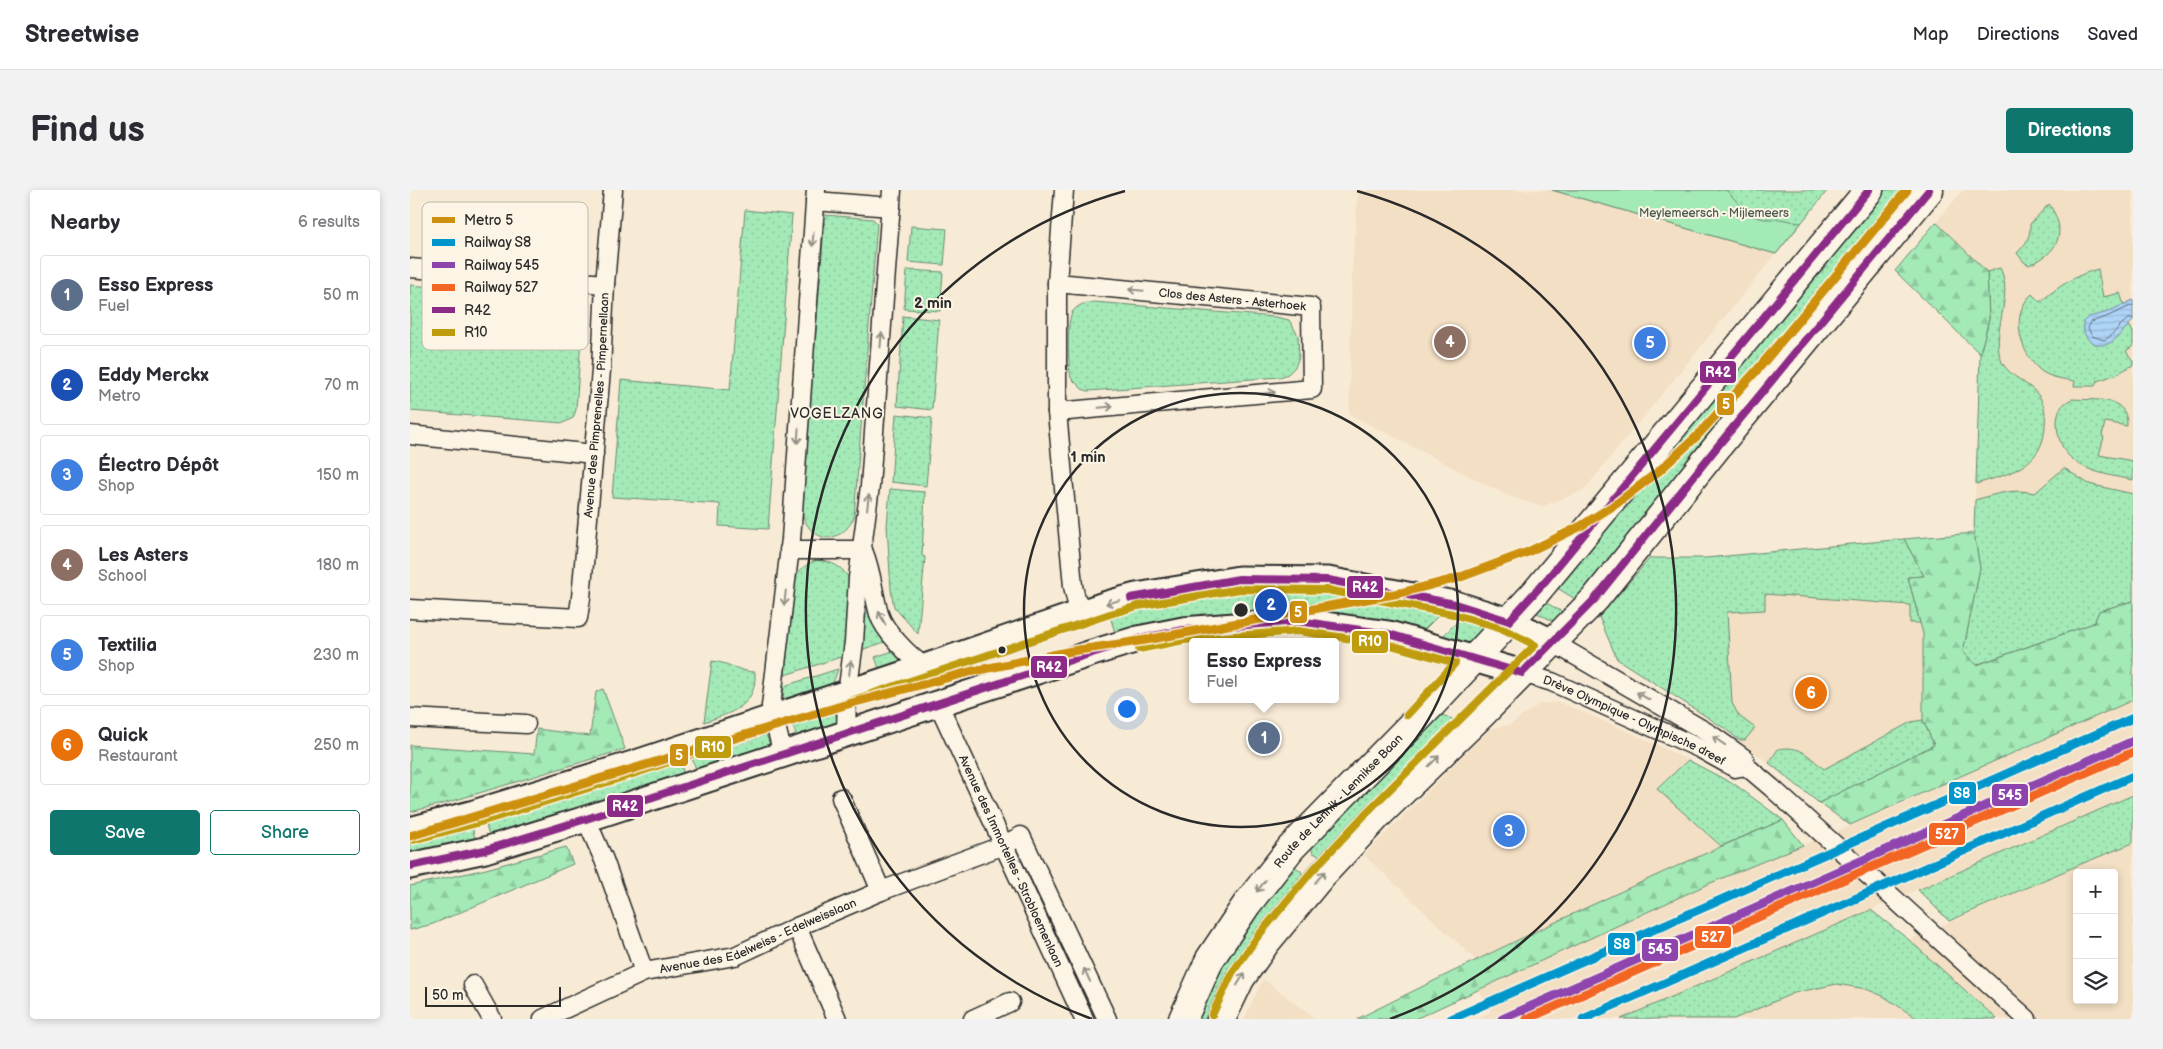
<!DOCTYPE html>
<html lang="en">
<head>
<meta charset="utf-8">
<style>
  :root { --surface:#fff; --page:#f2f2f3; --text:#2b2b33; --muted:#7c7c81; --line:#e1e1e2; --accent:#0f766e }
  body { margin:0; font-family:"Balsamiq Sans",sans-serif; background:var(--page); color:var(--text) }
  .controls { position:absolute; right:15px; bottom:15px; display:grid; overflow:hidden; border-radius:5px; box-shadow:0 2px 8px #0003 }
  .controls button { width:45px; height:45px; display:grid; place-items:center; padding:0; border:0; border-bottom:1px solid var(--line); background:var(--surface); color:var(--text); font:25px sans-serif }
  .scale { position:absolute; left:15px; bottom:12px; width:136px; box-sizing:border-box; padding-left:5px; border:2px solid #2b2b2b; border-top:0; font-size:14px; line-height:18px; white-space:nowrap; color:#2b2b2b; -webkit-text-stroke:4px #fcf5e5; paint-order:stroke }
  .you { position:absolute; left:716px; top:518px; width:18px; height:18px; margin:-12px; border:4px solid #fff; border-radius:50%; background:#1a73e8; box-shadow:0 0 0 8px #1a73e833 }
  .badge { display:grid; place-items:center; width:32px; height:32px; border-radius:50%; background:var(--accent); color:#fff; font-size:16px; font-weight:700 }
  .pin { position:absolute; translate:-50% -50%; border:2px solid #fff; box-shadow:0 1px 5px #0006 }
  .popup { position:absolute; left:779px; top:448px; width:150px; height:65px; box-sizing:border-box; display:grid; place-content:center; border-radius:5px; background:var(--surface); filter:drop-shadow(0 1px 4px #0005); font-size:16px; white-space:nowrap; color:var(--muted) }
  .popup b { font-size:19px; color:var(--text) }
  .popup::after { content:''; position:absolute; left:50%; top:100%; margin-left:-10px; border:10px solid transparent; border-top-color:var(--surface) }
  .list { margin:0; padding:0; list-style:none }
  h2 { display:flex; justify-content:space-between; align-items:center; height:65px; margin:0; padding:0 20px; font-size:21px }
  h2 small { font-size:16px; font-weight:400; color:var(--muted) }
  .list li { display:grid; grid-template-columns:32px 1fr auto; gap:15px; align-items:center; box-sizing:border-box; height:80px; margin:0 10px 10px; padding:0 10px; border:1px solid var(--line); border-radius:5px }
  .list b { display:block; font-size:19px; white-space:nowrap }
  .list p { margin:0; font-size:16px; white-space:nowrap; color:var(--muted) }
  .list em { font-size:16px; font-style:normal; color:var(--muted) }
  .actions { display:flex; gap:10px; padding:15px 20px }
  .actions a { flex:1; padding:11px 0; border:1px solid var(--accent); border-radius:5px; text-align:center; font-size:18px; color:var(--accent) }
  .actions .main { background:var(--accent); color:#fff }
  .icon { flex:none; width:28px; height:28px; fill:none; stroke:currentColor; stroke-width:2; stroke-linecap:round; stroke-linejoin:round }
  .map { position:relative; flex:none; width:1723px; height:829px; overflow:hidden; border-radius:5px }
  header { display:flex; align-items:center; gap:30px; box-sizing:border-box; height:70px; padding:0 25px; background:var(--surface); border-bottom:1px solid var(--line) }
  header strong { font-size:24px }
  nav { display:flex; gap:28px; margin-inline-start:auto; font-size:18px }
  .intro { display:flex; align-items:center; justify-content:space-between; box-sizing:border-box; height:120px; padding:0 30px }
  h1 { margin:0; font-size:35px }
  .button { padding:12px 22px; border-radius:5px; background:var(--accent); color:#fff; font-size:18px; font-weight:700 }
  main { display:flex; gap:30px; padding:0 30px }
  aside { flex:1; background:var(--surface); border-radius:5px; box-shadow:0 2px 8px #0003 }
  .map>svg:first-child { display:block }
</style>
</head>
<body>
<header>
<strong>Streetwise</strong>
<nav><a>Map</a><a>Directions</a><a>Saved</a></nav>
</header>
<div class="intro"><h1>Find us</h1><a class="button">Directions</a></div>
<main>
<aside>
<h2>Nearby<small>6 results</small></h2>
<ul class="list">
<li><span class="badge" style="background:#5c6f8a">1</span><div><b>Esso Express</b><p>Fuel</p></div><em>50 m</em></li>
<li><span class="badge" style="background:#1a4fb4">2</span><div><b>Eddy Merckx</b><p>Metro</p></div><em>70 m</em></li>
<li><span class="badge" style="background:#3f7fe0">3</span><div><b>Électro Dépôt</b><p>Shop</p></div><em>150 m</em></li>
<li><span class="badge" style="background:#8d6e63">4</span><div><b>Les Asters</b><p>School</p></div><em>180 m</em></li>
<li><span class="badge" style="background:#3f7fe0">5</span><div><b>Textilia</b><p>Shop</p></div><em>230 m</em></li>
<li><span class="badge" style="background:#e8710a">6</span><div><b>Quick</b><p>Restaurant</p></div><em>250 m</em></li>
</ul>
<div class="actions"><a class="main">Save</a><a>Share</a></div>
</aside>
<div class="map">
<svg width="1723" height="829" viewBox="0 0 1723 829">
  <defs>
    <pattern id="grass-dots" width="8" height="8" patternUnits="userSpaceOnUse" patternTransform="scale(1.25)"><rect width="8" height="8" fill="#a4eab7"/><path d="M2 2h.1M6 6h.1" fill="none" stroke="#8dc99e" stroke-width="1.8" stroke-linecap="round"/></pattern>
    <pattern id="forest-firs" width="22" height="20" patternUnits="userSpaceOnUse" patternTransform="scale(1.25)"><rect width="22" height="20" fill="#a4eab7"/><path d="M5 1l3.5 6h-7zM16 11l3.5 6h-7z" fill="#8dc99e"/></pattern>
    <pattern id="water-rules" width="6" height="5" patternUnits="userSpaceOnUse" patternTransform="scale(1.25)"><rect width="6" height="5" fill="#aed4f7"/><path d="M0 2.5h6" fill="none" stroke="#96b6d4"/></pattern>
  </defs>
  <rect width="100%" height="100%" fill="#f8ebd6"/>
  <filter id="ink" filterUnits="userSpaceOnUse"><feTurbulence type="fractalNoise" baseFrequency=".02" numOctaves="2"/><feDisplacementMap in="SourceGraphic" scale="10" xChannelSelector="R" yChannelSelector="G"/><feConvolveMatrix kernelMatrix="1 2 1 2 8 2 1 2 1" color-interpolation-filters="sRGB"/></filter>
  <g filter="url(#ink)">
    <path fill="#f3dfc4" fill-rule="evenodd" d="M948 0H1142L1366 64 1174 300 1131 317 1096 305 939 224 942 81Z
      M1553 0H1723V458L1409 613 1314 538 1207 469 1189 427 1240 368H1296L1564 343 1570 164 1485 81Z
      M1723 510V605L1211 829H1065L1080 822 1069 799 1298 694 1464 626Z
      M1149 512 1222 543 1278 570 1248 599 1311 656 1066 770 954 665 1081 538 1100 535 1129 514Z
      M1723 653V829H1269L1499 750 1671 674ZM1667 683H1704V810H1667Z
      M853 789 906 829H834Z"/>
    <path fill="url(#grass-dots)" stroke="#688a71" d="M1142 0H1418L1366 64Z
      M1469 0H1510L1170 412 1144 396Z
      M1639 14C1658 41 1649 63 1619 75L1614 72 1607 63C1616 54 1621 47 1620 34Z
      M335 20 382 25 358 339 309 336 310 314 202 307 211 190 320 200Z
      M415 25 463 29 467 33 444 327C431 357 398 353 392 321Z
      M501 36 537 39 534 75 498 72Z
      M1590 78C1605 107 1579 144 1592 172 1599 187 1620 193 1629 206 1635 215 1636 225 1635 235 1634 276 1599 284 1566 294L1570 164 1579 129 1577 82Z
      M1688 79 1693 107 1710 103 1714 115 1695 123 1702 152 1719 135 1723 142V156L1716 161 1723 171V175L1705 185 1687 191 1685 196H1664L1665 191C1653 189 1641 188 1631 181 1610 164 1599 124 1622 104L1630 112C1648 97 1665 85 1688 79Z
      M497 80 533 82 530 121 494 119Z
      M0 95 166 109 173 120 166 220 163 228 153 233 0 221Z
      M684 112 866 127 879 130 888 145 889 167 885 177 878 184 870 187 678 201 672 199 661 188C658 175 656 130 663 121 669 114 676 113 684 112Z
      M493 126 529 130 522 220 487 216Z
      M1662 209C1684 211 1718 204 1717 236L1695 232 1692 246 1694 247 1689 265 1723 271V290C1687 283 1648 278 1647 233 1647 221 1651 214 1662 209Z
      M486 224 522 228 516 296 481 292Z
      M1654 278 1679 294 1723 304V411L1689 421 1684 433 1566 475 1553 462 1570 378 1564 343 1565 310C1586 304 1603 298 1625 303Z
      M480 299 515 302 512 366 515 367 508 444 484 417 481 400 477 336Z
      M1494 349 1514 386 1498 387 1510 433H1500V415L1355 404V420L1317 422 1322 513 1329 526 1345 538 1335 550H1329L1314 538 1207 469 1189 427 1240 368H1296Z
      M407 370C423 372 432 376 440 390L434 466 375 485 383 393C387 381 395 374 407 370Z
      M910 397 1035 419 1011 443 957 432 707 449 698 420 788 401Z
      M1130 409 1159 426 1149 434 1127 423 1126 417Z
      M455 420C459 422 473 444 478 451L451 460 453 422Z
      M1055 424 1079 435 1060 457 1031 448Z
      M486 460 495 471 470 481 465 467Z
      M302 471C317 472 330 482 345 482 347 517 321 523 294 532Z
      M428 479 422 496 373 512 374 496Z
      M423 517 430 537 388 551 381 530Z
      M1028 523 1049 532 921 664 910 666 903 663 900 653Z
      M1513 530 1524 555 1409 613 1359 573 1368 559C1391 555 1397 565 1414 579L1501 532Z
      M355 541 361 558 289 587 279 560Z
      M268 566 276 590 81 652 74 628Z
      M1278 570 1327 596 1373 630 1311 656 1247 599Z
      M1723 605V653L1671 674 1539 731 1508 700Z
      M61 632 67 656 0 671V646Z
      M883 675 891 681 893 687 806 829H782L817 759Z
      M1461 720 1499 750 1587 829H1508L1473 806 1456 799 1427 794 1384 803 1324 829H1211Z"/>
    <path fill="url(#forest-firs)" stroke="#688a71" d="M1526 32 1577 82 1579 129 1570 164 1485 81Z
      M1564 343 1570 378 1553 462 1567 475 1684 433 1689 421 1723 411V510L1440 635 1409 613 1524 555 1513 530V444L1498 387 1514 386 1494 349Z
      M193 499 215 559 36 613 0 622V555L124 564 127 539 180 546 186 502Z
      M1373 630 1393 655 1298 694 1005 829H947C1087 759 1228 691 1373 630Z
      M156 657 163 674 23 734 0 740V696L76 679Z"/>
    <path fill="#a4eab7" stroke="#688a71" d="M1142 0H1316L1340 25 1354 29H1370L1391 33 1366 64Z"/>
    <path fill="url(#water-rules)" stroke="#7a90a5" d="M1723 110V131C1711 141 1701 162 1683 153 1675 149 1673 141 1673 132L1678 127 1695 123Z"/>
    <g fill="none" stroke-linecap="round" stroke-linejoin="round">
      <path stroke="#5f6f7d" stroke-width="1" d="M1723 115 1696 127 1681 132 1678 138 1682 146 1694 150C1705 146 1711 129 1723 128"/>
      <g stroke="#2b2b2b" stroke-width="21">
        <g id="street">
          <path d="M654 0 647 93V222L663 396 669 423"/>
          <path d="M405 11 481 17"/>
          <path d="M0 78 195 94"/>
          <path id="s1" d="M647 93 901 117 902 199 647 222"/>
          <path d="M0 245 184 264"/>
          <path d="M379 360H453"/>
          <path d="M454 363C462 383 463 403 469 424 474 441 500 467 515 477"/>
          <path id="s2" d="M0 419 168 428 171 408 191 180 195 94 203 0"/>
          <path d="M1142 452 1300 544 1334 568 1336 576 1362 598 1617 829"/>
          <path id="s3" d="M1112 483 1142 492 1291 559 1325 578 1336 576"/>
          <path id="s4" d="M528 513 674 829"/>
          <path d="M0 528 116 534"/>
          <path d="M436 544 437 504 444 452 448 388 460 296 482 0"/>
          <path d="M373 565 361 516 381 349 406 0"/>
          <path d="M431 608 471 701"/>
          <path id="s5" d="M176 629 194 670 234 782 325 766 387 737 471 701 594 655 611 646 697 829"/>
          <path d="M387 737 427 829"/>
          <path d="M63 795 82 829"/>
          <path d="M133 829 234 782"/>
          <path d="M563 829 600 812"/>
        </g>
      </g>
      <g stroke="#2b2b2b" stroke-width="29">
        <path id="secondary" d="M0 640 64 623 226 573 515 477 697 414 726 406 829 389 918 390 1045 414 1099 431 1142 452
          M0 676 75 660 176 629 682 463 728 449 773 440 888 431 979 444 1112 483"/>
      </g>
      <g stroke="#2b2b2b" stroke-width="31">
        <g id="primary">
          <path id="s6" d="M773 829 800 769 837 714 881 658 1022 514 1126 402 1459 0"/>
          <path d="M811 829 830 789 856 752 910 687 969 624 1073 523 1185 409 1307 257 1519 0"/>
        </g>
      </g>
      <use href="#street" stroke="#fcf5e5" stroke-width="18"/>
      <use href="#secondary" stroke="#fcf5e5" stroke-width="25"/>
      <use href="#primary" stroke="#fcf5e5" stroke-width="28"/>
      <g stroke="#fcf5e5" stroke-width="11">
        <path id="bus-1" d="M721 408 829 389 918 390 1045 414 1099 431 1137 389 1459 0
          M0 676 75 660 176 629 682 463 728 449 773 440 888 431 979 444 1112 483 1185 409 1307 257 1519 0"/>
      </g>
      <g stroke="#fcf5e5" stroke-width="11">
        <path id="bus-2" d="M729 459 774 450 888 441 977 454 1045 473 997 525
          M3 650 67 633 229 582 700 424 728 416 830 399 917 400 1043 424 1095 440 1125 455 962 617 902 681 848 746 822 783 802 825"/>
      </g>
      <use href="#bus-1" stroke="#8c2b87" stroke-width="8"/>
      <use href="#bus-2" stroke="#bf9c0d" stroke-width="8"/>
      <g stroke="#fcf5e5" stroke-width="12">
        <path id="rail-1" d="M1041 829 1723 528
          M1173 829 1723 586"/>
      </g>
      <g stroke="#fcf5e5" stroke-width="12">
        <path id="rail-2" d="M1092 829 1723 551"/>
      </g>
      <g stroke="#fcf5e5" stroke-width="12">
        <path id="rail-3" d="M1117 829 1723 562"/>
      </g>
      <use href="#rail-1" stroke="#0096cb" stroke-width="9"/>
      <use href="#rail-2" stroke="#8e44ad" stroke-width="9"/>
      <use href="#rail-3" stroke="#f26522" stroke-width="9"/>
      <g stroke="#fcf5e5" stroke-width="12">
        <path id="metro-1" d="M0 646 438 514 559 482 662 461 736 450 990 403 1048 388 1118 362 1171 336 1206 314 1249 281 1286 247 1348 179 1497 0"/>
      </g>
      <use href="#metro-1" stroke="#cd9011" stroke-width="9"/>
    </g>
    <defs><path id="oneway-shaft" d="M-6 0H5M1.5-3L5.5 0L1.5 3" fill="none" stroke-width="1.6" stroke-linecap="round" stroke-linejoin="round" transform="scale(1.25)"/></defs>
    <g stroke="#949088">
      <use href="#oneway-shaft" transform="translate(403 49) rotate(94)"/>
      <use href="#oneway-shaft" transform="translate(726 100) rotate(-175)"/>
      <use href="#oneway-shaft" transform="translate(471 150) rotate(-86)"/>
      <use href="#oneway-shaft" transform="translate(858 203) rotate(-5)"/>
      <use href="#oneway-shaft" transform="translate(696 217) rotate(-5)"/>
      <use href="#oneway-shaft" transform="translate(388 246) rotate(94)"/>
      <use href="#oneway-shaft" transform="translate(458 312) rotate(-83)"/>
      <use href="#oneway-shaft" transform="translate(375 408) rotate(96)"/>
      <use href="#oneway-shaft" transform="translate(703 412) rotate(165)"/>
      <use href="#oneway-shaft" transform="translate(472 428) rotate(-117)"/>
      <use href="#oneway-shaft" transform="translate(440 478) rotate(-83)"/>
      <use href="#oneway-shaft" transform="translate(1233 506) rotate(-149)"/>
      <use href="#oneway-shaft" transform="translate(1309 551) rotate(-146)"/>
      <use href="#oneway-shaft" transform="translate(1024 571) rotate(-44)"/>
      <use href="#oneway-shaft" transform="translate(910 687) rotate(-49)"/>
      <use href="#oneway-shaft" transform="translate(851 696) rotate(128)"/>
      <use href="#oneway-shaft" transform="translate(677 785) rotate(-115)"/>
      <use href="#oneway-shaft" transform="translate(831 789) rotate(-58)"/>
    </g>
  </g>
  <g fill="none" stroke="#2b2b2b" stroke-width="2.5">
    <circle cx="831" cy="420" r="217"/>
    <path d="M682 829A435 435 0 0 1 715 1M947 1A435 435 0 0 1 980 829"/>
  </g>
  <circle fill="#2b2b2b" stroke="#fcf5e5" stroke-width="2" cx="592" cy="460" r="4.5"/>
  <g text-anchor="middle" stroke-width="4" stroke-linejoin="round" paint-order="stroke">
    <g font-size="12" fill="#495b4e" stroke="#fcf5e5">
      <text x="1304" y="27">Meylemeersch - Mijlemeers</text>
    </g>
    <g font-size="12" fill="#2b2b2b" stroke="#fcf5e5">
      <text dy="4" stroke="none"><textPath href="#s1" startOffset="176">Clos des Asters - Asterhoek</textPath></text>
      <text dy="4" stroke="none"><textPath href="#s2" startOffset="382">Avenue des Pimprenelles - Pimpernellaan</textPath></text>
      <text dy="4" stroke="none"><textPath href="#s3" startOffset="122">Drève Olympique - Olympische dreef</textPath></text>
      <text dy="4" stroke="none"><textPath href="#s6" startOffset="270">Route de Lennik - Lennikse Baan</textPath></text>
      <text dy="4" stroke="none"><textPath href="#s4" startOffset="174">Avenue des Immortelles - Strobloemenlaan</textPath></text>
      <text dy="4" stroke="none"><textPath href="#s5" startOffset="284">Avenue des Edelweiss - Edelweisslaan</textPath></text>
    </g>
    <g font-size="14" letter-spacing="1" fill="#2b2b2b" stroke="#fcf5e5">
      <text x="427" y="228">VOGELZANG</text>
    </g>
  </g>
  <rect x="12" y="12" width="166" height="148" rx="8" fill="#fcf5e5" stroke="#bdb8ad" stroke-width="1"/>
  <rect x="22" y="27" width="23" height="6" fill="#cd9011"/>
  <rect x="22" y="49" width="23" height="7" fill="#0096cb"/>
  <rect x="22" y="72" width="23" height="6" fill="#8e44ad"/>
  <rect x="22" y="94" width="23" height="7" fill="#f26522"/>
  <rect x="22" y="117" width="23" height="6" fill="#8c2b87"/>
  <rect x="22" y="139" width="23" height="7" fill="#bf9c0d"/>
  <g font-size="14" fill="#2b2b2b">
    <text x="54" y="35">Metro 5</text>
    <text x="54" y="57">Railway S8</text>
    <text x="54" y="80">Railway 545</text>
    <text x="54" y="102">Railway 527</text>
    <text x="54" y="125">R42</text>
    <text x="54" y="147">R10</text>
  </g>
  <circle cx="831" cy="420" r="8" fill="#2b2b2b" stroke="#fcf5e5" stroke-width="2.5"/>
  <g font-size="15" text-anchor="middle" font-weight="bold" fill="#2b2b2b" stroke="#fcf5e5" stroke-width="4" stroke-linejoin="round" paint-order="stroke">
    <text x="523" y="118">2 min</text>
    <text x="678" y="272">1 min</text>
  </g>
  <g stroke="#fcf5e5" stroke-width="2">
    <rect x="1289" y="170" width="38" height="24" rx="5" fill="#8c2b87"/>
    <rect x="1306" y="202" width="19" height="24" rx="5" fill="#cd9011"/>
    <rect x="936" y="385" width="38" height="24" rx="5" fill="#8c2b87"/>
    <rect x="879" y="410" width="19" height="24" rx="5" fill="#cd9011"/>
    <rect x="941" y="440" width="38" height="24" rx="5" fill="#bf9c0d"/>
    <rect x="620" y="465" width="38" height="24" rx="5" fill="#8c2b87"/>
    <rect x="284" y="545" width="38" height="24" rx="5" fill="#bf9c0d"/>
    <rect x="259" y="553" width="20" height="24" rx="5" fill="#cd9011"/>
    <rect x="1538" y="591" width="29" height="24" rx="5" fill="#0096cb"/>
    <rect x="1581" y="593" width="38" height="24" rx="5" fill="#8e44ad"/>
    <rect x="196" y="604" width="38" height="24" rx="5" fill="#8c2b87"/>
    <rect x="1518" y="632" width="38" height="24" rx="5" fill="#f26522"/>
    <rect x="1284" y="735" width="38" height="24" rx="5" fill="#f26522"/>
    <rect x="1197" y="742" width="29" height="24" rx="5" fill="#0096cb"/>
    <rect x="1231" y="748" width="38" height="24" rx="5" fill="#8e44ad"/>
  </g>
  <g font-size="14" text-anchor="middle" font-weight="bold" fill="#fff">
    <text x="1308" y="187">R42</text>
    <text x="1316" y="219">5</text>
    <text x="955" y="402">R42</text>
    <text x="888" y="427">5</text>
    <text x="960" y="456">R10</text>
    <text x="639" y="482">R42</text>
    <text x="303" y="562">R10</text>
    <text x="269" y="570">5</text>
    <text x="1552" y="608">S8</text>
    <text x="1600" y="610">545</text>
    <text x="215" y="621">R42</text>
    <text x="1537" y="649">527</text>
    <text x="1303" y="752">527</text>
    <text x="1212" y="759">S8</text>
    <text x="1250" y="764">545</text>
  </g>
</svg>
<div class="controls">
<button>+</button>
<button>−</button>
<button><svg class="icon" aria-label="layers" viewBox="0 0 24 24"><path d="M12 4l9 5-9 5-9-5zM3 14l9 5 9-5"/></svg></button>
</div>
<div class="scale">50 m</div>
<div class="you"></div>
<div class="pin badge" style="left:854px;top:548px;background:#5c6f8a">1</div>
<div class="popup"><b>Esso Express</b>Fuel</div>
<div class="pin badge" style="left:861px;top:415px;background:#1a4fb4">2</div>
<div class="pin badge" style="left:1099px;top:641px;background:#3f7fe0">3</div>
<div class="pin badge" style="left:1040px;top:152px;background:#8d6e63">4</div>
<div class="pin badge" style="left:1240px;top:153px;background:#3f7fe0">5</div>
<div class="pin badge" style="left:1401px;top:503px;background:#e8710a">6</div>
</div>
</main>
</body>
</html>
